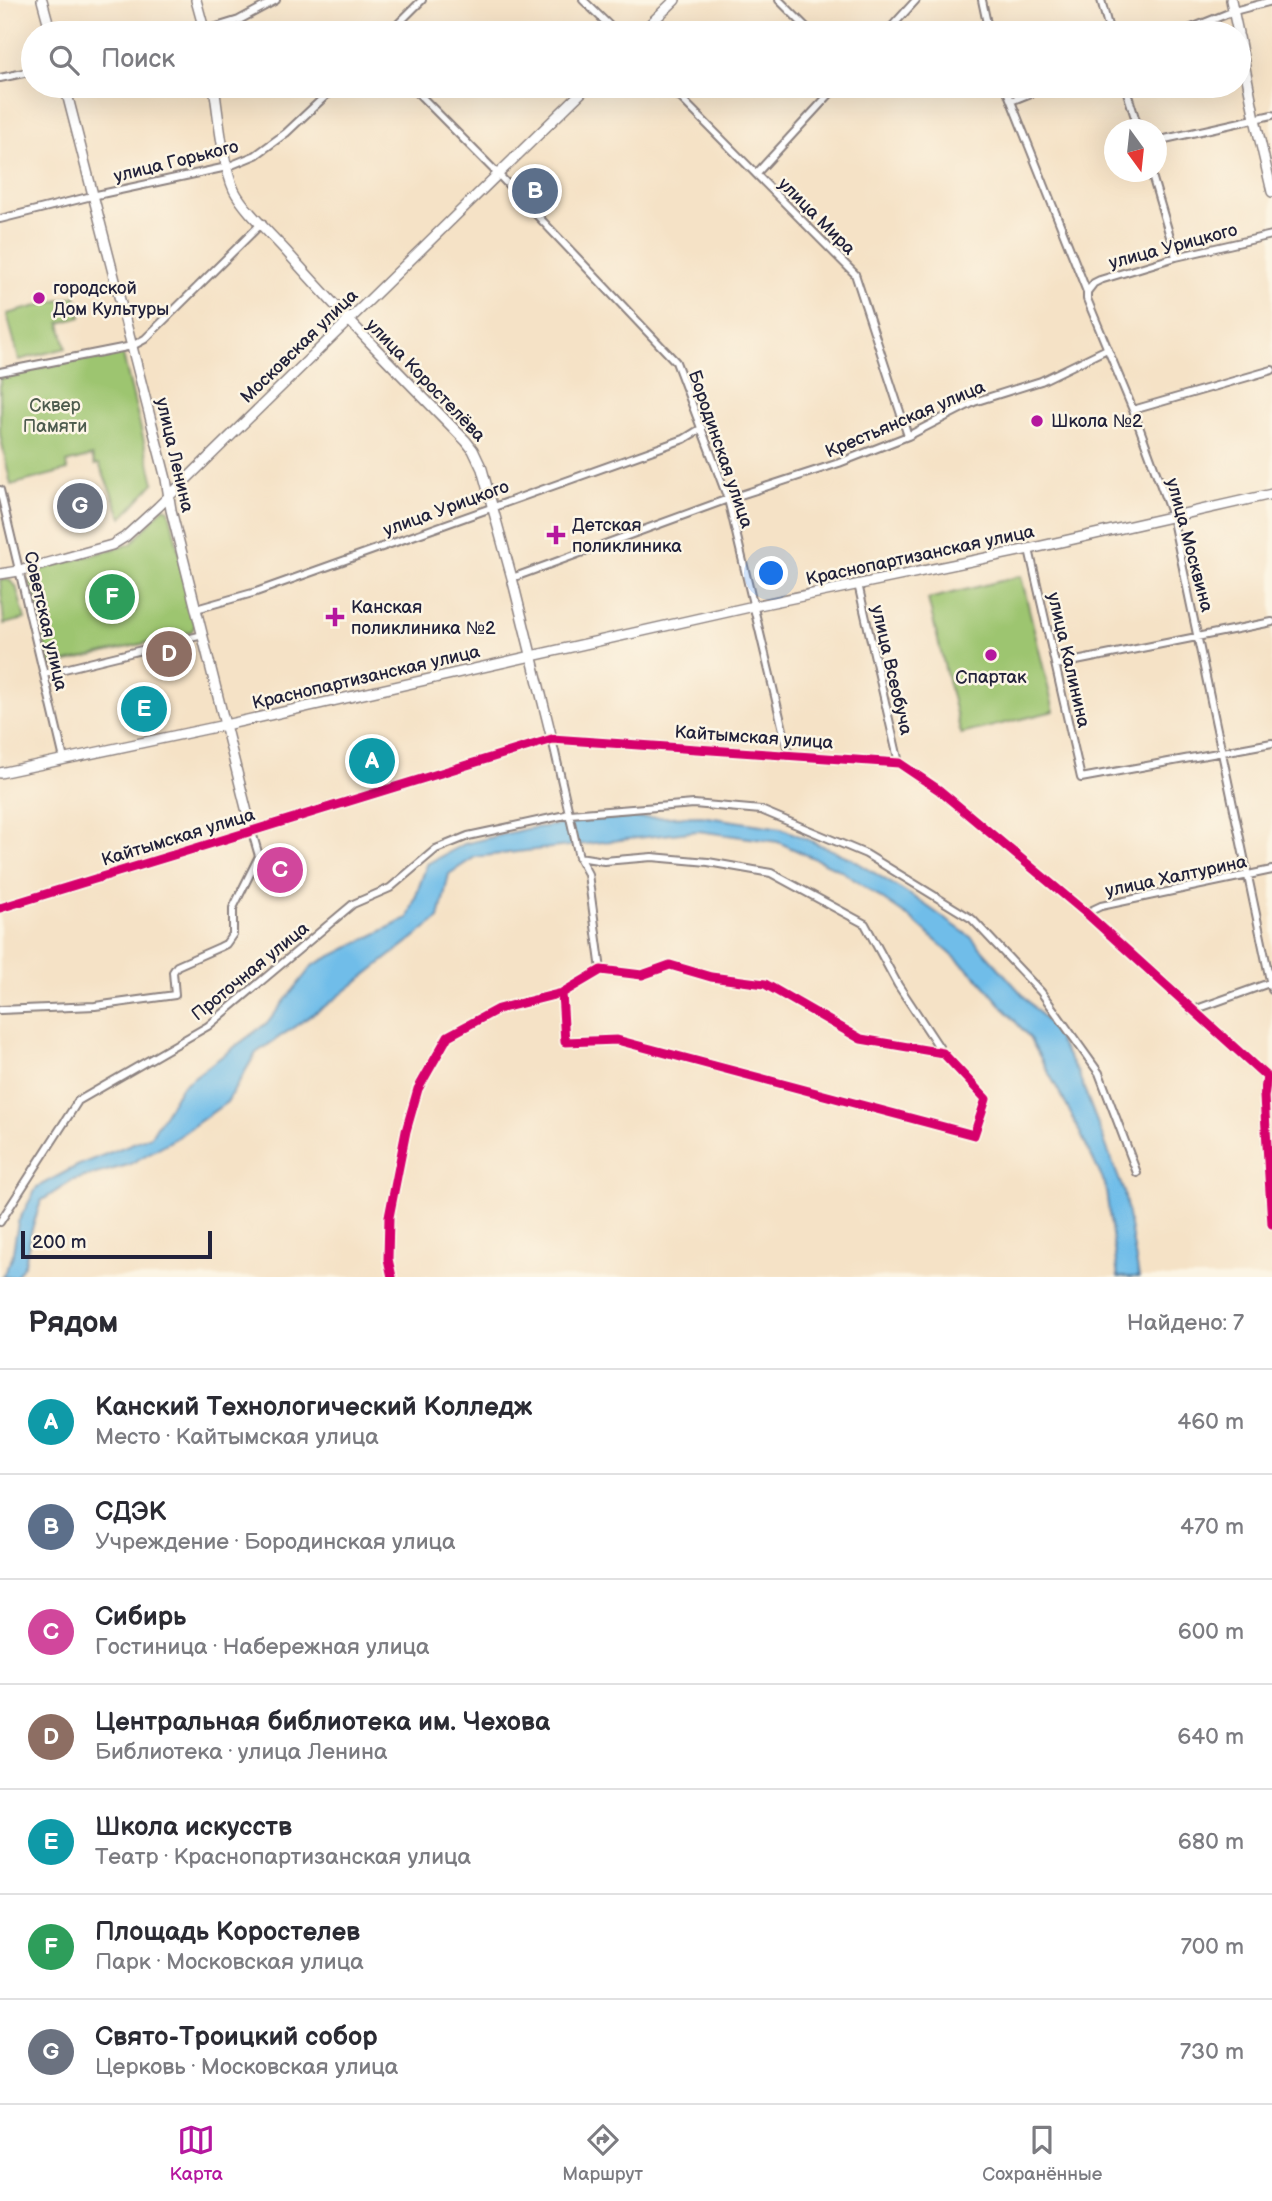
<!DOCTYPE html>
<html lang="ru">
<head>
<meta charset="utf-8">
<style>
  :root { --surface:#fff; --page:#f2f2f3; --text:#2b2b33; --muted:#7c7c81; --line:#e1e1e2; --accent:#b5179e }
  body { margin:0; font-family:"Balsamiq Sans",sans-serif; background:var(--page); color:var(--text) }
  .compass { position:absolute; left:1104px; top:119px; width:63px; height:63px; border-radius:50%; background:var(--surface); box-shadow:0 7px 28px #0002; rotate:165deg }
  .scale { position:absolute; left:21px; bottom:18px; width:191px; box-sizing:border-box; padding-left:7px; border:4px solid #22223b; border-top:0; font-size:19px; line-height:24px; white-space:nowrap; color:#22223b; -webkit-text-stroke:5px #fcf5e5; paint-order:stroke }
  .you { position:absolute; left:772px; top:574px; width:24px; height:24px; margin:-18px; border:5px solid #fff; border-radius:50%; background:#1a73e8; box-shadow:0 0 0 10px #1a73e833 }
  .badge { display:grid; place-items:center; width:46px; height:46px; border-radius:50%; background:var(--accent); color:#fff; font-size:23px; font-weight:700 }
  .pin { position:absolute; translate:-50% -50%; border:4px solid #fff; box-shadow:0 2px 7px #0006 }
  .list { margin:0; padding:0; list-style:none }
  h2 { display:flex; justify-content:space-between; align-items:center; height:91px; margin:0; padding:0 28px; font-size:30px }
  h2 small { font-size:23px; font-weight:400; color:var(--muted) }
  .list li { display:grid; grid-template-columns:46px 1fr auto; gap:21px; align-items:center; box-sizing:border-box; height:105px; padding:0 28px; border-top:2px solid var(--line) }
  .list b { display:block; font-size:26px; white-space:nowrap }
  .list p { margin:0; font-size:23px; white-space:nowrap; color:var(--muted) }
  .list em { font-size:23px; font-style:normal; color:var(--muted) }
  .icon { flex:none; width:38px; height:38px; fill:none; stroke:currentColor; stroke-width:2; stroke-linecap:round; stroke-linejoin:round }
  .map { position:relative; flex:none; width:1272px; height:1277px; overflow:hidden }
  .search { position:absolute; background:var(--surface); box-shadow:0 7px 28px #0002; left:21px; right:21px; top:21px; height:77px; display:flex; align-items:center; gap:18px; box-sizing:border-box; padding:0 24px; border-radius:38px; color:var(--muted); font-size:26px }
  .sheet { height:826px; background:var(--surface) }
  nav { display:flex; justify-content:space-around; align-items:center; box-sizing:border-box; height:98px; border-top:2px solid var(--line); background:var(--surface); font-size:19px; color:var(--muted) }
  nav a { display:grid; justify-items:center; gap:4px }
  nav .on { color:var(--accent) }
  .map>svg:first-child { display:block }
</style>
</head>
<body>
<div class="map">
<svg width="1272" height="1277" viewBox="0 0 1272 1277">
  <rect width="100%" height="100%" fill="#fcf5e5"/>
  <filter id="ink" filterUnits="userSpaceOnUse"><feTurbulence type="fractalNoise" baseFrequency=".0143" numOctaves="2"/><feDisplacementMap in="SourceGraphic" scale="14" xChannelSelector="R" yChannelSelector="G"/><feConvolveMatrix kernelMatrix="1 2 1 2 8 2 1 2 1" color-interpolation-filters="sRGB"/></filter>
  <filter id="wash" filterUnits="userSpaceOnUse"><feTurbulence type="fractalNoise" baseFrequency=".00686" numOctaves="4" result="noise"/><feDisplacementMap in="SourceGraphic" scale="28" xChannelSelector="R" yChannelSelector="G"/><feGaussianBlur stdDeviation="1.57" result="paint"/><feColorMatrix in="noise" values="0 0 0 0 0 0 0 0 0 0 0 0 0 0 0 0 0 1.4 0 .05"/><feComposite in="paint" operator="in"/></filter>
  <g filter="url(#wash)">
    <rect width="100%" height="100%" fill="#f5e2c6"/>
    <path fill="#9dc570" stroke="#607456" stroke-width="2" d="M76 296 81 317 60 323 66 348 19 360 7 314Z
      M122 351 154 483 122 518 99 464 95 465 92 456 66 463 68 470 11 485 0 434V376Z
      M164 507 169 510 196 624 191 632 50 666 30 583 33 574 39 570 131 544Z
      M1021 576 1054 711 961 734 928 599Z
      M0 580H9L16 586 25 619 4 624Z"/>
    <path fill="#6fbde9" stroke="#487092" stroke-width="2" d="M701 816 781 828 850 858 920 901 972 938 1048 1023 1078 1073 1124 1192 1139 1277H1118L1105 1184 1069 1110 1029 1037 977 977 910 918 840 870 778 842 698 831 475 857 449 874 439 918 331 1002 256 1053 227 1102 176 1138 128 1165 74 1180 41 1201 31 1232 25 1263 16 1277H2L12 1258 18 1222 37 1187 79 1165 151 1136 182 1086 268 1022 313 965 408 918 427 864 464 844 526 829 604 819Z"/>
  </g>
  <g filter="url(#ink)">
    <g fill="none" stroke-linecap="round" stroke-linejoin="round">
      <g stroke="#8c8280" stroke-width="10">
        <path id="street" d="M583 0 617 33
          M779 0 812 33
          M982 0 989 33
          M1101 0 1110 33
          M197 33 239 20 276 0
          M389 33 422 0
          M886 33 916 0
          M1179 33 1234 11 1272 1
          M0 78 33 71
          M411 86 498 174 676 362 728 499 789 755
          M669 86 855 274 908 436
          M1005 86 1087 292V299L1133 410 1172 516 1272 990
          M1125 86 1139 130
          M1011 101 1048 86
          M1156 141 1272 115
          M1151 172 1176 257
          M756 174 837 86
          M0 219 92 196 227 167 256 155 286 133 336 86
          M1087 292 1094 283 1100 280 1176 257 1272 235
          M0 372 132 346 145 339 262 223
          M1133 410 1272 370
          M0 490 64 759
          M1029 549 1081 778 1272 743
          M512 578 728 499 839 463 908 436 974 402 1041 381 1107 349
          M858 584 899 763
          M196 609 256 592 684 439 702 428
          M1056 665 1272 622
          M44 674 203 635
          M552 739 579 857 588 874 601 970
          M579 857 604 861 652 857 708 862 771 873 865 924 898 985 943 1053
          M1086 913 1101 906 1272 870
          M0 1010 95 1006 175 995 173 972 177 966 220 947 226 944 233 934V908L259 856 252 832
          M1191 1011 1272 982
          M0 1222 78 1101 208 1026 353 904 390 888 436 849 468 836 570 814 694 804 761 810 866 854 972 919 1041 992 1099 1073 1137 1173
          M392 1277 388 1259 389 1217 406 1131 418 1089 448 1036 498 1009 562 993 601 970 642 975 670 965 711 977 765 984 861 1039 943 1053 986 1099 974 1135 617 1040 565 1042 562 993"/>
      </g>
      <g stroke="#8c8280" stroke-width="12">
        <path id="secondary" d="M42 0 51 33
          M196 0 205 33
          M1231 0 1238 33
          M641 33 675 0
          M1239 37 1255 119 1272 192
          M65 86 166 479 171 510 252 832
          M214 86C218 113 223 167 234 190 244 210 271 234 286 251 344 317 405 379 466 441L473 450 482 469 512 578 552 739
          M0 574 19 571 112 545 125 537 158 507 588 86
          M0 773 225 725 754 606 1029 549 1272 494
          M0 908 552 739 899 763 939 790 1086 913 1267 1077 1264 1097 1272 1224"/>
      </g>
      <use href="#street" stroke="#fff" stroke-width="6"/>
      <use href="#secondary" stroke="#fff" stroke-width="9"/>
      <g stroke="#fcf5e5" stroke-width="13">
        <path id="cycleway" d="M0 908 552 739 899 763 939 790 1086 913 1267 1077 1264 1097 1272 1224
          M392 1277 388 1259 389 1217 406 1131 418 1089 448 1036 498 1009 562 993 601 970 642 975 670 965 711 977 765 984 861 1039 943 1053 986 1099 974 1135 617 1040 565 1042 562 993"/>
      </g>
      <use href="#cycleway" stroke="#d6006c" stroke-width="9"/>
    </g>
  </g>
  <g fill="#b5179e" stroke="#fcf5e5" stroke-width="2.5">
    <circle cx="39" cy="298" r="7"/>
    <circle cx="1037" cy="421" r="7"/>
    <path d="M552.5 524.5h7v7h7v7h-7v7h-7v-7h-7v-7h7z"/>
    <path d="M331.5 606.5h7v7h7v7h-7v7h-7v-7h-7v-7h7z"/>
    <circle cx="991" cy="655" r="7"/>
  </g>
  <g text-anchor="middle" stroke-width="5" stroke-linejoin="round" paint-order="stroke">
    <g font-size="18" fill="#22223b" stroke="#fcf5e5">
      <text transform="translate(176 161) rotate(-14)" y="6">улица Горького</text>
      <text transform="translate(817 216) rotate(45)" y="6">улица Мира</text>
      <text transform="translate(1173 246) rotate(-15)" y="6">улица Урицкого</text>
      <text transform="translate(299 346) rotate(-44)" y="6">Московская улица</text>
      <text transform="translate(426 380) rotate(46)" y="6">улица Коростелёва</text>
      <text transform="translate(905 419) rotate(-23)" y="6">Крестьянская улица</text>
      <text transform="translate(721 449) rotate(71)" y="6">Бородинская улица</text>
      <text transform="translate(175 455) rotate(77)" y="6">улица Ленина</text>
      <text transform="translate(446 508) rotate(-20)" y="6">улица Урицкого</text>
      <text transform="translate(1190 545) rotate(75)" y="6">улица Москвина</text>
      <text transform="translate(920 555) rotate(-12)" y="6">Краснопартизанская улица</text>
      <text transform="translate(46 621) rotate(77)" y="6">Советская улица</text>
      <text transform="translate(1069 660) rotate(77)" y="6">улица Калинина</text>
      <text transform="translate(892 670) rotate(77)" y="6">улица Всеобуча</text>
      <text transform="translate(366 677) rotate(-13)" y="6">Краснопартизанская улица</text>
      <text transform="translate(754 737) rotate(4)" y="6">Кайтымская улица</text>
      <text transform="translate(178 837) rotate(-17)" y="6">Кайтымская улица</text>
      <text transform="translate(1176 876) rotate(-12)" y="6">улица Халтурина</text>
      <text transform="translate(250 971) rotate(-39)" y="6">Проточная улица</text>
    </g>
    <g font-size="18" fill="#22223b" stroke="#fcf5e5" text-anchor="start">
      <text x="53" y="294">городской<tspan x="53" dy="21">Дом Культуры</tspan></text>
      <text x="1051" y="427">Школа №2</text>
      <text x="572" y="531">Детская<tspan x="572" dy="21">поликлиника</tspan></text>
      <text x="351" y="613">Канская<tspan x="351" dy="21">поликлиника №2</tspan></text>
      <text x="991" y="683" text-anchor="middle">Спартак</text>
    </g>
    <g font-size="18" fill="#4d5b4e" stroke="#fcf5e5">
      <text x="55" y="411">Сквер<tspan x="55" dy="21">Памяти</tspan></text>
    </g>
  </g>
</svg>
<svg class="compass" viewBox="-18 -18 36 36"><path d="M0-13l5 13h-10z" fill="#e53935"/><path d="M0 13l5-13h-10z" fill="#7c7c81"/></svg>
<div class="scale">200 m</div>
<div class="you"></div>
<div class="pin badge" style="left:372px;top:761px;background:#0f9aa8">A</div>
<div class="pin badge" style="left:535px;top:191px;background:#5c6f8a">B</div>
<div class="pin badge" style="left:280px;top:870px;background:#d1479c">C</div>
<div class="pin badge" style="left:169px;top:654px;background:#8d6e63">D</div>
<div class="pin badge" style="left:144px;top:709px;background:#0f9aa8">E</div>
<div class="pin badge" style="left:112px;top:597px;background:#2e9e5b">F</div>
<div class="pin badge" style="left:80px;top:506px;background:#6b7280">G</div>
<div class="search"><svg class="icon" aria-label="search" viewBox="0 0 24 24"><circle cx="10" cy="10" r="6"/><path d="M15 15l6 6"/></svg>Поиск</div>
</div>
<section class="sheet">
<h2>Рядом<small>Найдено: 7</small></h2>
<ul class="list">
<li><span class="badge" style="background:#0f9aa8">A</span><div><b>Канский Технологический Колледж</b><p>Место · Кайтымская улица</p></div><em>460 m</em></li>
<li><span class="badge" style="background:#5c6f8a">B</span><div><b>СДЭК</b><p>Учреждение · Бородинская улица</p></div><em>470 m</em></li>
<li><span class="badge" style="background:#d1479c">C</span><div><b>Сибирь</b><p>Гостиница · Набережная улица</p></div><em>600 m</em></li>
<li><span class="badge" style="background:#8d6e63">D</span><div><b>Центральная библиотека им. Чехова</b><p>Библиотека · улица Ленина</p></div><em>640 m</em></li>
<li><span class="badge" style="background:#0f9aa8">E</span><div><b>Школа искусств</b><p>Театр · Краснопартизанская улица</p></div><em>680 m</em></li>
<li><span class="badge" style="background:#2e9e5b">F</span><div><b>Площадь Коростелев</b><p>Парк · Московская улица</p></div><em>700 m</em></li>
<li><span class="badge" style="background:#6b7280">G</span><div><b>Свято-Троицкий собор</b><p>Церковь · Московская улица</p></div><em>730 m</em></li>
</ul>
</section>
<nav>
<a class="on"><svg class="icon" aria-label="map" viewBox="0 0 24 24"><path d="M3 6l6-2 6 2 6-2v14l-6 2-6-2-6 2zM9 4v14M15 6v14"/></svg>Карта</a>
<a><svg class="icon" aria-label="directions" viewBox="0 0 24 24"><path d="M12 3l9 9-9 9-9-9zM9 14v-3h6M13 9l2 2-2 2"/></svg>Маршрут</a>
<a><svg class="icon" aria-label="saved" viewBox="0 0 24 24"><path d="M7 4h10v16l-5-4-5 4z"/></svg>Сохранённые</a>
</nav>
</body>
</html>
